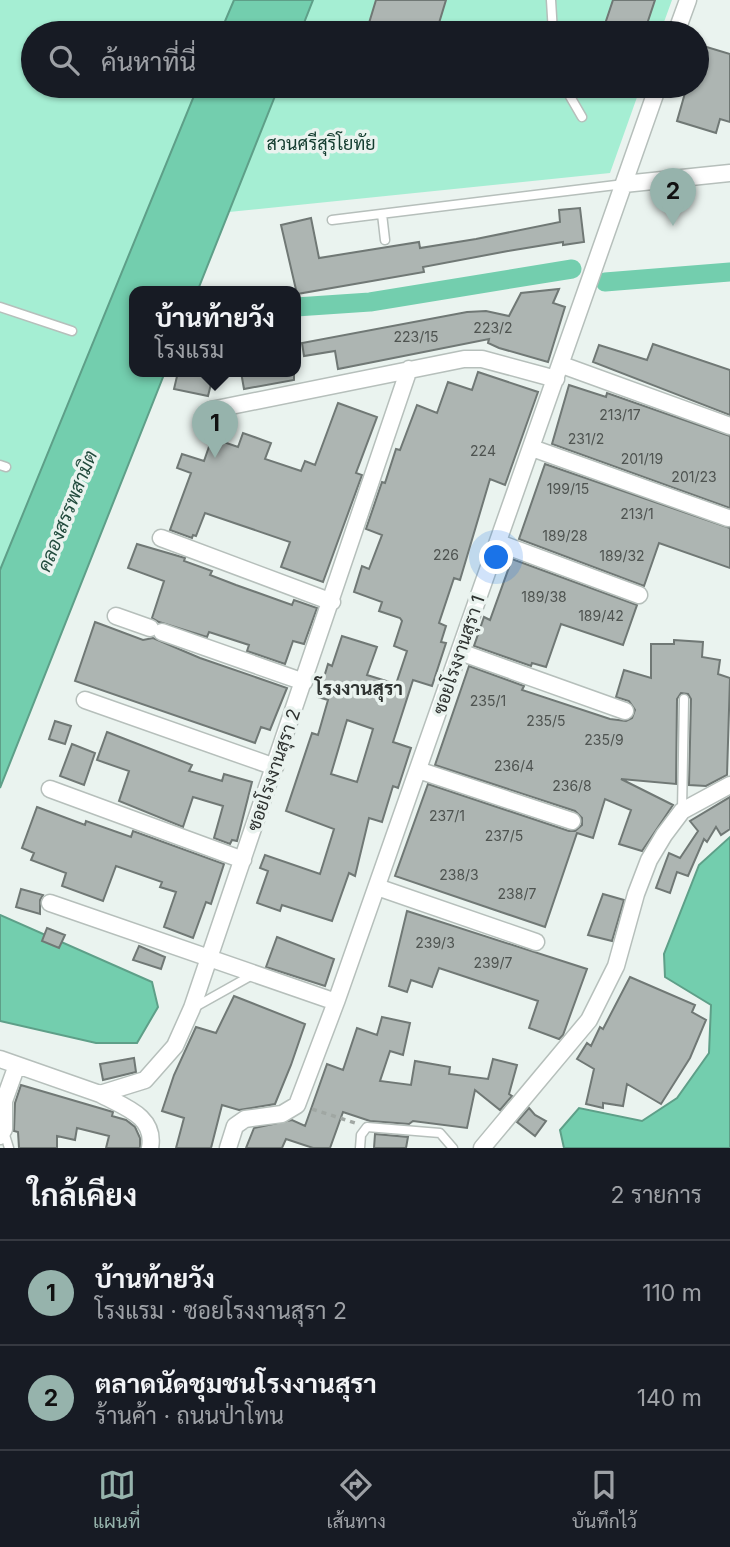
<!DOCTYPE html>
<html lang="th">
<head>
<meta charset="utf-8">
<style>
  :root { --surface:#171b24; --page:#20242c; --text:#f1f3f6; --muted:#9ea1a6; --line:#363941; --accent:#96b3ac }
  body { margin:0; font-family:Inter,Sarabun,sans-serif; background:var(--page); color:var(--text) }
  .you { position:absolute; left:497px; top:558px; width:24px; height:24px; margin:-18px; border:5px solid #fff; border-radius:50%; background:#1a73e8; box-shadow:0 0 0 10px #1a73e833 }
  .badge { display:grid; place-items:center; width:46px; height:46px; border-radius:50%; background:var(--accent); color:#111; font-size:23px; font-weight:700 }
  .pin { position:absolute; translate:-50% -58px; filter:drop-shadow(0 2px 4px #0008) }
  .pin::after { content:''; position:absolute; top:37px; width:24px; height:21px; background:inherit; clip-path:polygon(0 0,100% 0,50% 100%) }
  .popup { position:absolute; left:129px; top:286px; width:172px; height:91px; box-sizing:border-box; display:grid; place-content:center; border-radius:14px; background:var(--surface); filter:drop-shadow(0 2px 5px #0005); font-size:23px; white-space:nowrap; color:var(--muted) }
  .popup b { font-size:26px; color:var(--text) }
  .popup::after { content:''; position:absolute; left:50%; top:100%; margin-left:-14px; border:14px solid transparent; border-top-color:var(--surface) }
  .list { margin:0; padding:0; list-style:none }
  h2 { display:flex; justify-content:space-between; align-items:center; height:91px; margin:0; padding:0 28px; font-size:30px }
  h2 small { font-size:23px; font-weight:400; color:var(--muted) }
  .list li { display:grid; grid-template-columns:46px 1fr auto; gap:21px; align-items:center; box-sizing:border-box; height:105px; padding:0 28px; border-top:2px solid var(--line) }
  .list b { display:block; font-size:26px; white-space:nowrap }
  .list p { margin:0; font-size:23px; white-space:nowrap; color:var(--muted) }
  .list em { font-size:23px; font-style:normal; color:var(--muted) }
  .icon { flex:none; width:38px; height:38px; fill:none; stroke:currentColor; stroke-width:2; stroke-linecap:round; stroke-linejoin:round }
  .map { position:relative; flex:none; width:730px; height:1148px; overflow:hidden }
  .search { position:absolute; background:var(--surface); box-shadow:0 2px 5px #0004; left:21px; right:21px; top:21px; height:77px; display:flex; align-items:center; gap:18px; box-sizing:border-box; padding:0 24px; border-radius:38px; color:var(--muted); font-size:26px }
  .sheet { height:301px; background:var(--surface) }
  nav { display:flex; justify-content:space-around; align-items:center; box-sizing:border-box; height:98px; border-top:2px solid var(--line); background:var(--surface); font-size:19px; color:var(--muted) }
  nav a { display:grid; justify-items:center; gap:4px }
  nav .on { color:var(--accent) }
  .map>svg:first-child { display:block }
</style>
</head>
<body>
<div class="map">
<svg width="730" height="1148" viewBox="0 0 730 1148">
  <rect width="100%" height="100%" fill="#eaf3ef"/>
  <path fill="#a5eed3" d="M0 0H234L220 33H33V86H198L0 570Z
    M313 0H672L660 33H300Z
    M279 86H641L610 173 229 212Z"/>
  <path fill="#73ceae" stroke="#5e9f88" stroke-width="2" d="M234 0H313L300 33H220Z
    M198 86H279L197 292H134V372H165L0 788V570Z
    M730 837V1148H564L560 1130 579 1108 642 1121 677 1098 709 1053 711 1005 665 977 664 954 699 865Z
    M0 915 152 982 158 1007 137 1043H96L0 1021Z"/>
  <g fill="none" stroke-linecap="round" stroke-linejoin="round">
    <path stroke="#73ceae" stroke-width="19" d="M605 282 730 272
      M296 307 370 302 572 269"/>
  </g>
  <path fill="#adb5b2" stroke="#707875" stroke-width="2" fill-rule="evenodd" d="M376 0H446L436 33H366Z
    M613 0H655L644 33H602Z
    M700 45 730 54V122L720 119 716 133 677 121 687 86H697Z
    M580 208 584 242 563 245V242L508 251 423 267 424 272 297 294 281 225 311 218 319 258 419 242 420 248 476 239 560 222 559 210Z
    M559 289 553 303 565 307 548 362 499 348 488 343 489 339 338 369 335 351 304 356 302 343 467 312 486 311 509 316 521 293Z
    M653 344 730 370V415L593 362 599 345 647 360Z
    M178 372H214L208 396 174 389Z
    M241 372H294V380L244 389Z
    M478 372 538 392 505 485 490 479 460 580 454 578 439 623 446 626 441 642 446 643 432 686 413 680 393 742 411 748 398 788 393 786 382 822 369 818 355 876 349 873 332 921 282 905 280 911 257 903 268 871 260 868 265 855 320 874 334 829 286 811 312 733 318 735 328 700 318 697 328 664 332 666 342 636 377 647 367 675 396 684 407 651 394 646 402 621 400 618 379 611 382 602 354 592 362 566 369 569 382 535 366 529 382 482 385 483 396 449 400 450 417 405 437 413 448 382 472 390ZM347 720 373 729 357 782 331 774Z
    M569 385 606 397 607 393 730 436V508L552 444Z
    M338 403 377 417 356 473 362 475 323 582 281 567 290 542 205 513 196 536 193 535 192 538 170 530 191 473 177 468 182 454 204 461 212 438 238 447 243 433 271 443 265 459 301 471 305 461 315 465Z
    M545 464 730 528V568L659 543 644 586 519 539Z
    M137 544 185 558 184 561 212 571 210 575 236 585 292 605 294 600 317 608 304 644 293 641 285 664 247 651 249 645 209 632 207 637 159 622 152 618 164 581 128 568Z
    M512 559 637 605 623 645 561 624 546 667 532 663 531 666 474 646 484 617 490 620Z
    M95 622 143 640 153 638 200 658 287 688 270 730 261 727 255 743 75 681Z
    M674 640 703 642 702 657 720 660 718 674 730 678 727 775 706 786 689 785 691 699 688 694 681 693 677 699 676 784 621 779 673 805 642 851 619 844 631 810 605 799 593 838 577 833 545 927 395 876 428 784 569 831H575L582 825V818L575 811 435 765 469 666 524 686 522 690 610 719 626 721 632 718 635 710 629 701 616 697 624 670 651 678V644H674Z
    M55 721 71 726 65 744 49 739Z
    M107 732 192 765 189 771 222 781 224 774 252 782 237 841 232 840 230 844 214 838 223 806 193 797 183 827 119 801 129 771 97 760Z
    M72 744 95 753 84 785 60 776Z
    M730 797V829L721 835 716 827 707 842 704 839 688 876 677 872 670 893 656 888 669 853 680 858 698 831 690 821Z
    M37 807 85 825 86 821 131 837 133 831 224 864 211 904 206 902 193 938 164 927 176 892 160 887 162 882 116 866 103 901 62 886 66 873 31 860 34 853 22 848Z
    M21 889 43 895 40 900V914L16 907Z
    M603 894 624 900 612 941 588 935Z
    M407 911 587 969 563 1035 559 1039 529 1028 538 1001 439 968 432 987 411 980 407 992 389 986Z
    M47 928 65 935 59 948 42 941Z
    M277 937 334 959 325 986 266 967Z
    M139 946 165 957 161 969 133 960Z
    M630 977 695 1005 692 1012 706 1020 690 1058 661 1104 627 1084 623 1106 603 1103V1108L586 1104 594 1069 577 1059 587 1043 591 1046 600 1027 603 1029Z
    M234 996 305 1024 291 1065 275 1104 239 1110 222 1105 211 1148H176L184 1118 162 1111 174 1075 196 1027 216 1033Z
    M382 1017 410 1023 403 1055 390 1051 380 1081 411 1085 415 1061 450 1067 449 1074 488 1079 493 1059 517 1065 509 1094 512 1096 500 1110 475 1090 467 1128 413 1121 409 1124 370 1121 343 1112 330 1148H313L286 1139 282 1148H246L254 1128 292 1120 305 1126 327 1064 343 1070 357 1028 377 1035Z
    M134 1058 136 1072 103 1080 100 1064Z
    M21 1085 113 1112 112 1116 126 1120 135 1127 140 1138V1148H106L109 1136 77 1128 75 1140 57 1136V1148H19L18 1132 14 1131 15 1103Z
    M529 1108 535 1115 546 1121 535 1136 517 1122Z
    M375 1134 408 1137 406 1148H374Z"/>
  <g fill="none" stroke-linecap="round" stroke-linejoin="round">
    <g stroke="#b6bfbb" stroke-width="11">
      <path id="lane" d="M551 0 553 33
        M564 86 582 117
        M382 214 385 240
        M332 220 624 184
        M0 307 72 331
        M0 465 6 467
        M682 811 684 699
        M195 1007 254 974
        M4 1132 9 1148
        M360 1148 361 1135 367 1127 440 1133 453 1148"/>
    </g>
    <g stroke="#b6bfbb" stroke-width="19">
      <path id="street" d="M676 33 688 0
        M624 184 730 173
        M562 365 730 426
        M211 410 464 359H482L556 379
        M532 448 728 518
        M161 538 332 602
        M499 543 639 595
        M116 616 150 628
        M162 632 304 682
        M460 652 625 711
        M85 700 275 767
        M418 770 572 821
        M50 789 243 860
        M377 887 536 942
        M50 903 336 1002
        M0 1059 100 1094 145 1080 175 1046 192 1008 409 369
        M100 1094C124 1107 156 1116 150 1148
        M0 1136 4 1129V1101L17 1065
        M228 1148 235 1126 245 1119 282 1114 297 1105 336 1002 658 86
        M482 1148 589 1020 616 966 636 894 649 860 664 835 682 811 730 785"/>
    </g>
    <path stroke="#a0a7a3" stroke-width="3.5" stroke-dasharray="5 5" stroke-linecap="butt" d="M221 437 225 425
      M312 1109 355 1123"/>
    <use href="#lane" stroke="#fff" stroke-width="8"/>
    <use href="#street" stroke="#fff" stroke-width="16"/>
  </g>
  <g text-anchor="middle" stroke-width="7" stroke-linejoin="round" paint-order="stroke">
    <g font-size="14" fill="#4e5350">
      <text x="493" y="333">223/2</text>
      <text x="416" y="342">223/15</text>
      <text x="620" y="420">213/17</text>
      <text x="586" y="444">231/2</text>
      <text x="483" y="456">224</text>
      <text x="642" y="464">201/19</text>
      <text x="694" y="482">201/23</text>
      <text x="568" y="494">199/15</text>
      <text x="637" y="519">213/1</text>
      <text x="565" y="541">189/28</text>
      <text x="446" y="560">226</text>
      <text x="622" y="561">189/32</text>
      <text x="544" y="602">189/38</text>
      <text x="601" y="621">189/42</text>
      <text x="488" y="706">235/1</text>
      <text x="546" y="726">235/5</text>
      <text x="604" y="745">235/9</text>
      <text x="514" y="771">236/4</text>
      <text x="572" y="791">236/8</text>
      <text x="447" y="821">237/1</text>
      <text x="504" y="841">237/5</text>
      <text x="459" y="880">238/3</text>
      <text x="517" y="899">238/7</text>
      <text x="435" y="948">239/3</text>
      <text x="493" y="968">239/7</text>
    </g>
    <g font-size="18" fill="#133c2f" stroke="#eaf3ef">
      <text x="321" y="150">สวนศรีสุริโยทัย</text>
    </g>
    <g font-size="18" fill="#2e3230" stroke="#eaf3ef">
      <text transform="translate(459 655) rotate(-71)" y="6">ซอยโรงงานสุรา 1</text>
      <text transform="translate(274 770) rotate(-71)" y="6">ซอยโรงงานสุรา 2</text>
    </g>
    <g font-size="19" font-style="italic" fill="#224b3d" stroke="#eaf3ef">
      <text transform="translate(67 511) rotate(-68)" y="7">คลองสรรพสามิต</text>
    </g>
    <g font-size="19" font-weight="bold" fill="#2e3230" stroke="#eaf3ef">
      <text x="359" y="695">โรงงานสุรา</text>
    </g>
  </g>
</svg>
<div class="you"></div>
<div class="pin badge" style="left:215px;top:458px">1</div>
<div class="popup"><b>บ้านท้ายวัง</b>โรงแรม</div>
<div class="pin badge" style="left:673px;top:226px">2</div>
<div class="search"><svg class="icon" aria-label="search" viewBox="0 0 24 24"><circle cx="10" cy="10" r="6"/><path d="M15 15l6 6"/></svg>ค้นหาที่นี่</div>
</div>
<section class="sheet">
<h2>ใกล้เคียง<small>2 รายการ</small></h2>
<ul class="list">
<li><span class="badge">1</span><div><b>บ้านท้ายวัง</b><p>โรงแรม · ซอยโรงงานสุรา 2</p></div><em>110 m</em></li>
<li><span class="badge">2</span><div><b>ตลาดนัดชุมชนโรงงานสุรา</b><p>ร้านค้า · ถนนป่าโทน</p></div><em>140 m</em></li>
</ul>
</section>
<nav>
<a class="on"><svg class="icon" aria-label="map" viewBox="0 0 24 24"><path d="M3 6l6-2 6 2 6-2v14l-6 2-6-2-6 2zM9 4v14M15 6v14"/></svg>แผนที่</a>
<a><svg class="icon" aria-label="directions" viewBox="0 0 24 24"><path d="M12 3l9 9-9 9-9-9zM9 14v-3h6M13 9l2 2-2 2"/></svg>เส้นทาง</a>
<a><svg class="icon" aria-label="saved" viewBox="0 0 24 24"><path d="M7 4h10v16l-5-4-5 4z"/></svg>บันทึกไว้</a>
</nav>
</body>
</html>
